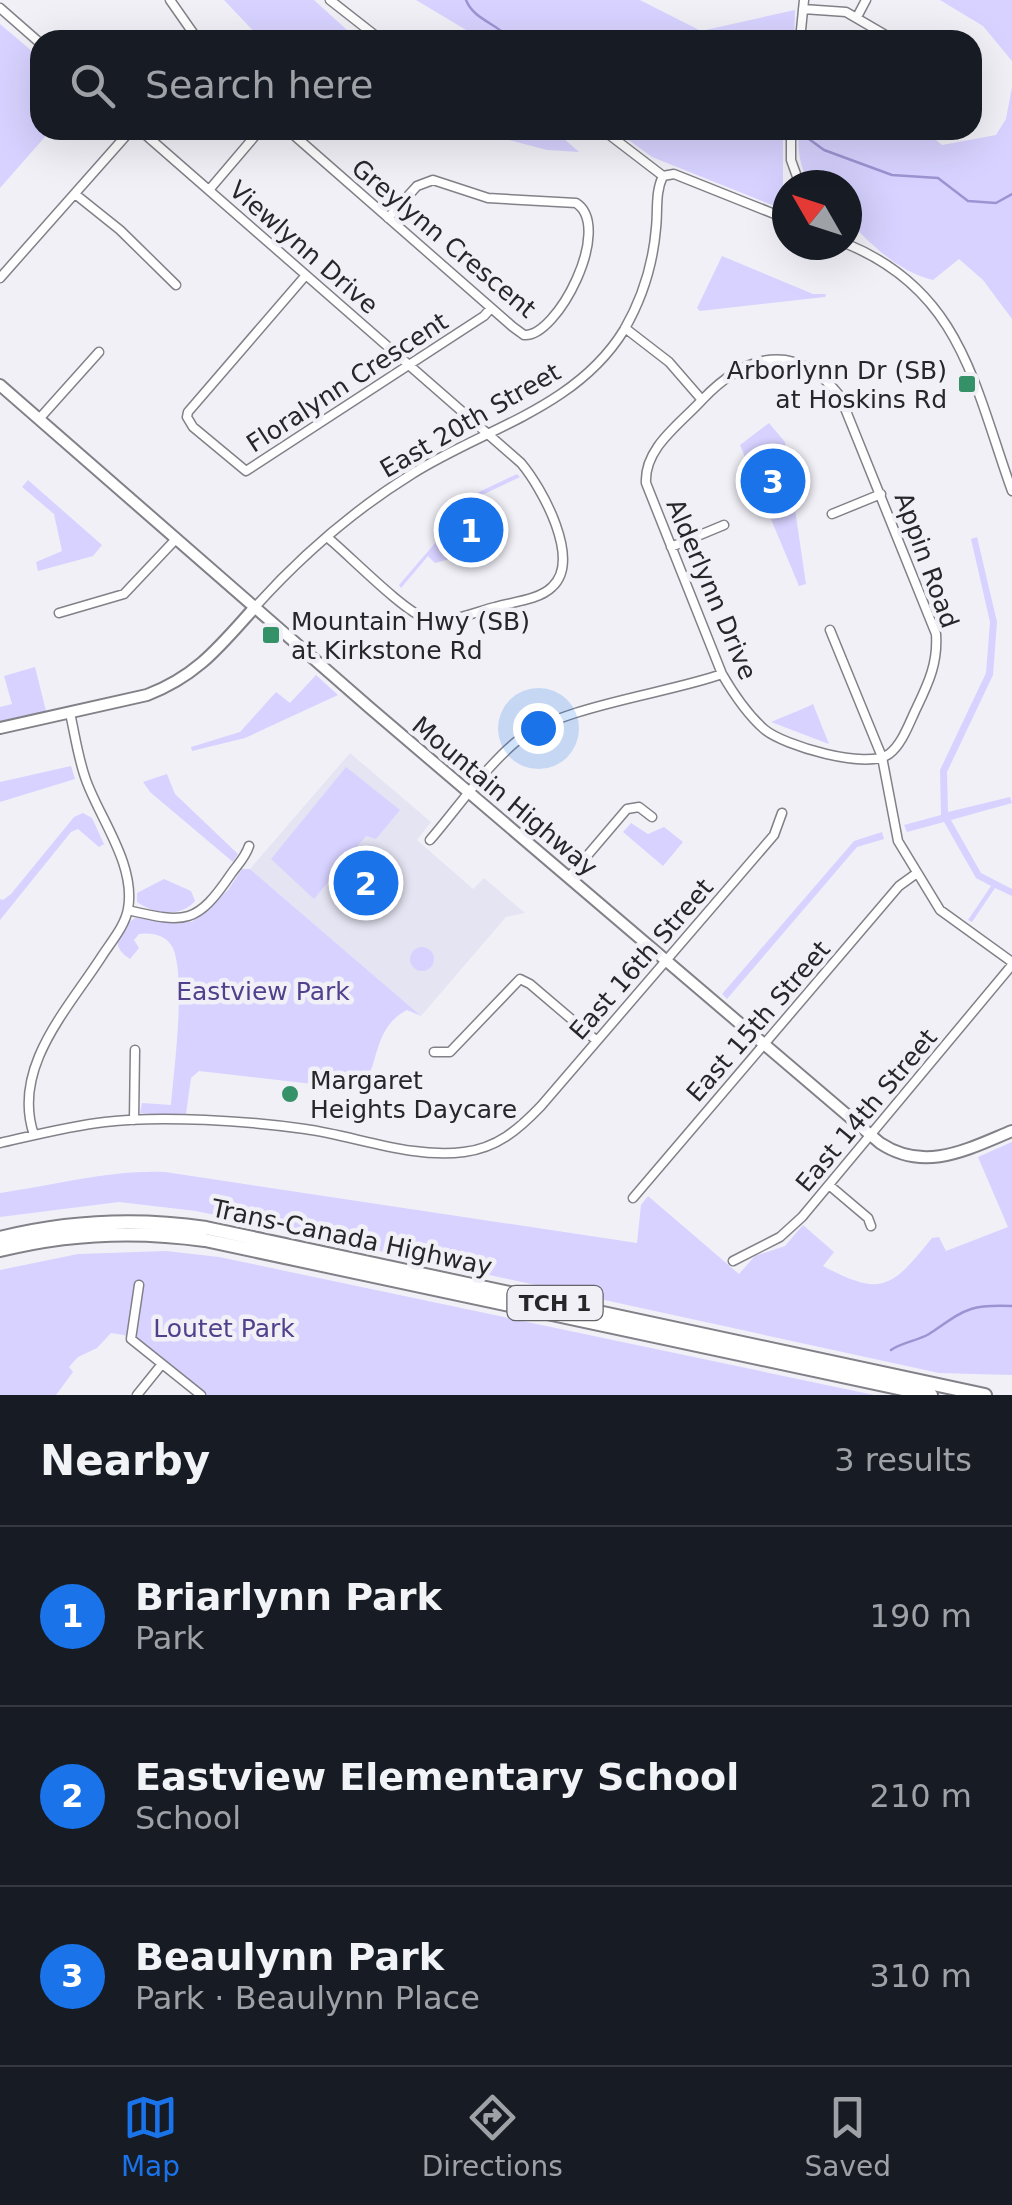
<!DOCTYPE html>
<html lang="en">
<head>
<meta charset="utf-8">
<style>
  :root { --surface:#171b24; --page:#20242c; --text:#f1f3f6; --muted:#9ea1a6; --line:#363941; --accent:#1a73e8 }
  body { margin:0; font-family:"DejaVu Sans",sans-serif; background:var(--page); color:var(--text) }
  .compass { position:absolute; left:772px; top:170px; width:90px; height:90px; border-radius:50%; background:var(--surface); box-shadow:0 10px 40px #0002; rotate:309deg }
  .you { position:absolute; left:538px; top:728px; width:35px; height:35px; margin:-25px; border:8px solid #fff; border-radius:50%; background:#1a73e8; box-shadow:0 0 0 15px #1a73e833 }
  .badge { display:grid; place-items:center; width:65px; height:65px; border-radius:50%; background:var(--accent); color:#fff; font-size:32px; font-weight:700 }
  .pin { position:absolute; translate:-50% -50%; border:5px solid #fff; box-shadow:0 2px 10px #0006 }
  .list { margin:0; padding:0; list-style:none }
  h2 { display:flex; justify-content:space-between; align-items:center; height:130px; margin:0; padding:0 40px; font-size:42px }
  h2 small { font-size:32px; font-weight:400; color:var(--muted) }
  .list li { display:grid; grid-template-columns:65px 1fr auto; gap:30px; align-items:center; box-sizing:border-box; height:180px; padding:0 40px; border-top:2px solid var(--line) }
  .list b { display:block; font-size:38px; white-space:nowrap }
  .list p { margin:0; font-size:32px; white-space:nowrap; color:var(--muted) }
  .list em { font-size:32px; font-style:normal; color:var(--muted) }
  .icon { flex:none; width:55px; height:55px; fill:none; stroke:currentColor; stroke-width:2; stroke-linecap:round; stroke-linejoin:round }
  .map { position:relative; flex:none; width:1012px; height:1395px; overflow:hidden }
  .search { position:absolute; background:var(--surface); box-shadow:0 10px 40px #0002; left:30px; right:30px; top:30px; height:110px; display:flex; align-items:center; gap:25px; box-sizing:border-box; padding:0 35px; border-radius:30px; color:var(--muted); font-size:38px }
  .sheet { height:670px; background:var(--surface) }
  nav { display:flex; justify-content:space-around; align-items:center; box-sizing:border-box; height:140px; border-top:2px solid var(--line); background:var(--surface); font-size:28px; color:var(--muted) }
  nav a { display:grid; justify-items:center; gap:5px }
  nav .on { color:var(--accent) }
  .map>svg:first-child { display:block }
</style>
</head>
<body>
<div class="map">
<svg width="1012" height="1395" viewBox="0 0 1012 1395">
  <rect width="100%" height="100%" fill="#f1f0f7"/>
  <path fill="#e5e4f3" d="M350 753 431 822 417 840 473 889 484 878 525 913 506 917 421 1016 250 869Z"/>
  <path fill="#d7d2ff" d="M224 0H314L358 40H262Z
    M416 0H640L701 31 795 10 794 40H483Z
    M940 0H1012V61L983 26Z
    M0 24 40 58V130H51L0 188Z
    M1012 87V319L983 280 959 259 933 280C900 273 869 243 847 219V185H810C800 167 797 151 799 130H924L942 145 996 135 1006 119Z
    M470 130H554L579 152 547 150Z
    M615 130H783V187L787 197V211L652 157Z
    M722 256 813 294H826L825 297 700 311 697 308Z
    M769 423 785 442 806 584 799 586 740 445Z
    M517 474 520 477 480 496 502 544 435 563 428 556 401 588 399 585 479 492Z
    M28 480 102 545 93 556 38 571 36 562 62 551 54 514 22 487Z
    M977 537 997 622 993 675 947 772 948 812 1010 797 1012 803 951 820 981 873 1012 889V896L995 888 972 922 968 920 991 886 976 878 944 822 907 832 904 825 941 815 940 770 986 673 990 622 971 539Z
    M35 667 46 711 0 721V707L12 704 4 676Z
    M316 675 338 695 245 738 192 751 191 747 240 732 276 692 290 703Z
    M813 704 829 744 771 722 807 707Z
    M71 766 75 779 0 802V782Z
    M346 767 400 810 376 839 366 836 314 899 271 859Z
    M167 774 175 794 238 854 233 862 150 792 143 782Z
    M83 813 92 818 104 844 99 847 78 829 71 832 0 920V899L3 900 11 894 74 817Z
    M631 823 648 834 664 827 683 842 663 866 623 832Z
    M882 832 884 839 857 847 727 999 722 994 854 841Z
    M242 869H250L421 1016 407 1010C368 1030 382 1076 356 1089L199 1071 191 1078 186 1114 170 1116 140 1113 142 1103 171 1105C174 1069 186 979 173 948 167 935 151 932 139 934L134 940 139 948 130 959C109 946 117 930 135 918L192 922 228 890Z
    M164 879 191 891 195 901C180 918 154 914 137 902V893Z
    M410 959a12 12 0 1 1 24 0a12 12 0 1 1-24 0Z
    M1012 1142V1375L939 1373 196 1211 119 1202 0 1217V1193C56 1185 108 1170 165 1172L637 1243 641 1205 648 1196 739 1274 755 1256 785 1246 803 1225 834 1252 823 1266C883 1298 892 1287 932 1238L939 1237 946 1251 1008 1227 978 1157Z
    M166 1251 219 1257 874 1395H199L124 1335 111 1333 97 1348 78 1357 69 1367 73 1372 56 1395H0V1270L78 1254Z"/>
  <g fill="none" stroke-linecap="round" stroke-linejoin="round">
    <path stroke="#9c94d2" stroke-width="2.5" d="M466 0C474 20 497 23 511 40
      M773 130 809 139 824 150 892 175 938 178 968 201 996 203 1012 194
      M891 1350C903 1342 917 1341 929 1334 965 1310 968 1304 1012 1306"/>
    <g stroke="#828188" stroke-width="11">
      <path id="street" d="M170 0 198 40
        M330 0 381 40
        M0 8 40 43
        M803 9 846 12 894 40
        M857 17 866 0
        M800 40 804 0
        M140 130 521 463C542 488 582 560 552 587 539 600 512 602 495 607 475 612 447 625 427 619 404 612 349 555 327 537
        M288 130 513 327 524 335C557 338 614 227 576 203L488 198 433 180 417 186 388 218
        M603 130 663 176
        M791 130V160L800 185
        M663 176 674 174 787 219
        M209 190 260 130
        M75 194 120 230 176 285
        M847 244C961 291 974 385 1012 491
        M306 275 188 412 187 417 193 427 246 471 484 316 491 308
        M0 278 131 130
        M625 328 669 362 702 400C680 424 644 448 646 483L722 674C733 693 747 714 764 729 784 746 867 770 889 754 902 745 910 721 917 707 929 682 938 662 936 634L840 396C795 340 746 354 702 400
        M39 419 99 352
        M832 514 881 494
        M671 547 724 525
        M255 607C301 556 354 510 412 474 485 428 576 408 624 330 642 299 653 264 656 228 658 211 655 192 663 176
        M59 613 124 594 176 539
        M830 630 882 757 898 841 940 910 1012 962
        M430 840C456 810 487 765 517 741 560 706 666 694 722 674
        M569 877 627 809 639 807 652 817
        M128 910C186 924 197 924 231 874 238 864 245 858 249 846
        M434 1052H450L520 979 530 984 597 1041
        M134 1120 135 1050
        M34 1135C11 1068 68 1009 102 956 111 942 125 926 128 909 136 865 100 819 86 780 78 758 75 735 70 713
        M0 1143C35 1135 70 1126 105 1122 161 1115 249 1121 305 1129 356 1136 412 1159 464 1152 497 1148 518 1130 541 1106L774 835 782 813
        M829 1185 868 1218 871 1226
        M633 1198 899 886 917 873
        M733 1261 780 1237 802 1217 1012 965
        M139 1285 131 1339 201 1395
        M137 1395 162 1364"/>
    </g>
    <g stroke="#828188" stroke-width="14">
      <path id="secondary" d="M0 385 370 708 880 1143C925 1173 968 1149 1012 1131
        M0 728 147 695C197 676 220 646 255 607"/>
    </g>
    <g stroke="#828188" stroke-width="16">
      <path id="highway" d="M0 1238C69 1221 137 1218 206 1228L985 1395
        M0 1250C68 1233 135 1230 205 1240L931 1395"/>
    </g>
    <use href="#street" stroke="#fff" stroke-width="8"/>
    <use href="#secondary" stroke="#fff" stroke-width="10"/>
    <use href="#highway" stroke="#fff" stroke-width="12"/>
  </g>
  <g fill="#359167" stroke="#f1f0f7" stroke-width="4">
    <rect x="957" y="374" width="20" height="20" rx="5"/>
    <rect x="261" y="625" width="20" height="20" rx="5"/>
    <circle cx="290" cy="1094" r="10"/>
  </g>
  <g text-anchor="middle" stroke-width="9" stroke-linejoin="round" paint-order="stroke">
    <rect fill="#f1f0f7" stroke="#646367" stroke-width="2.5" x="507.5" y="1286" width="95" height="34" rx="8"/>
    <g font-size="22" font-weight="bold" fill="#272629">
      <text x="555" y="1311">TCH 1</text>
    </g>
    <g font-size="25" fill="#272629" stroke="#f1f0f7">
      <text transform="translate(444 238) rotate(40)" y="9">Greylynn Crescent</text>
      <text transform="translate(304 247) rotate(41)" y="9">Viewlynn Drive</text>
      <text transform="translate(347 382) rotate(-33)" y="9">Floralynn Crescent</text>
      <text transform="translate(470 420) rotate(-30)" y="9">East 20th Street</text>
      <text transform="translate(927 560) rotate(70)" y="9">Appin Road</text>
      <text transform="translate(712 589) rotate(67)" y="9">Alderlynn Drive</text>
      <text transform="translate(505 796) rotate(40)" y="9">Mountain Highway</text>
      <text transform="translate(641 959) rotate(-49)" y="9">East 16th Street</text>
      <text transform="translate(758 1021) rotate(-49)" y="9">East 15th Street</text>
      <text transform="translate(866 1110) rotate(-50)" y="9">East 14th Street</text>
      <text transform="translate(352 1237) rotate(12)" y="9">Trans-Canada Highway</text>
    </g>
    <g font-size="25" fill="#272629" stroke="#f1f0f7" text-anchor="start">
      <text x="947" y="379" text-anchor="end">Arborlynn Dr (SB)<tspan x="947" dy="29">at Hoskins Rd</tspan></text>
      <text x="291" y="630">Mountain Hwy (SB)<tspan x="291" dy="29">at Kirkstone Rd</tspan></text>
      <text x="310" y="1089">Margaret<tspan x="310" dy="29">Heights Daycare</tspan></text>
    </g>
    <g font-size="25" fill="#51418d" stroke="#f1f0f7">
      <text x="263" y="1000">Eastview Park</text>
      <text x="224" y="1337">Loutet Park</text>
    </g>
  </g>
</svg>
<svg class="compass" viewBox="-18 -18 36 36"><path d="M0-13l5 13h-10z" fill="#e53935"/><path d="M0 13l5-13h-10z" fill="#9ea1a6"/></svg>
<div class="you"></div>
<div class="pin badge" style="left:471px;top:530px">1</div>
<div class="pin badge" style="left:366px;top:883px">2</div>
<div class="pin badge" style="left:773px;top:481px">3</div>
<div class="search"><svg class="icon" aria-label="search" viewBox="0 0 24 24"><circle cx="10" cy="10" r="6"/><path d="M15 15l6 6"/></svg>Search here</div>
</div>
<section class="sheet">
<h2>Nearby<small>3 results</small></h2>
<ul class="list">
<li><span class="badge">1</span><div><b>Briarlynn Park</b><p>Park</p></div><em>190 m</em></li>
<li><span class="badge">2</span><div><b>Eastview Elementary School</b><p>School</p></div><em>210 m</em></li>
<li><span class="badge">3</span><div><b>Beaulynn Park</b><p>Park · Beaulynn Place</p></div><em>310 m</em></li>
</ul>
</section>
<nav>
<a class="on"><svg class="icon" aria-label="map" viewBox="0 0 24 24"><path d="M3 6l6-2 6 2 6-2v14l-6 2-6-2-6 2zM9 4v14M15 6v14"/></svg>Map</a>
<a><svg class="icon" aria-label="directions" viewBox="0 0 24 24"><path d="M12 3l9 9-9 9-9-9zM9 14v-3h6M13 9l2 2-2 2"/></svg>Directions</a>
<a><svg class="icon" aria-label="saved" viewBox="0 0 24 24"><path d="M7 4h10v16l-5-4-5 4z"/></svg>Saved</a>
</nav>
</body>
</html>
